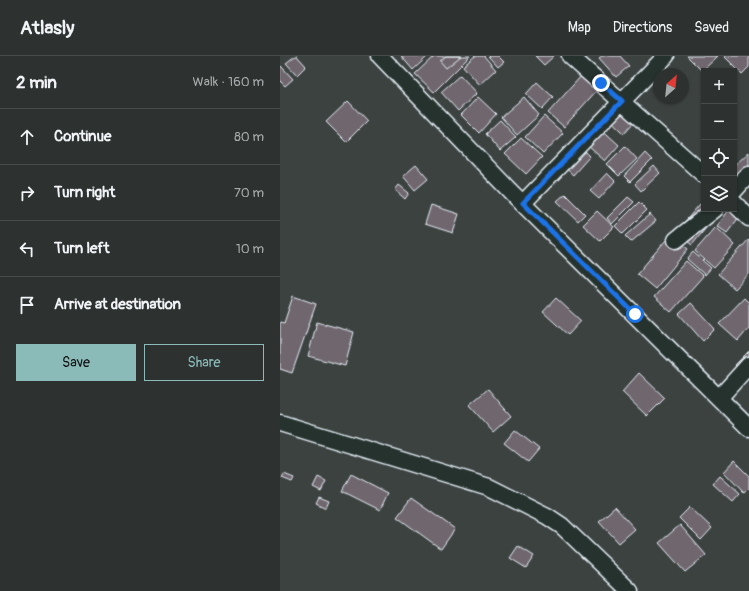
<!DOCTYPE html>
<html lang="en">
<head>
<meta charset="utf-8">
<style>
  :root { --surface:#2d3230; --page:#393e3c; --text:#f1f3f6; --muted:#a7aaab; --line:#484d4c; --accent:#8bbbb9 }
  body { margin:0; font-family:Pangolin,sans-serif; background:var(--page); color:var(--text) }
  .controls { position:absolute; right:12px; top:12px; display:grid; overflow:hidden; border-radius:0px; box-shadow:0 1px 3px #0004 }
  .controls button { width:36px; height:36px; display:grid; place-items:center; padding:0; border:0; border-bottom:1px solid var(--line); background:var(--surface); color:var(--text); font:20px sans-serif }
  .compass { position:absolute; left:373px; top:12px; width:36px; height:36px; border-radius:50%; background:var(--surface); box-shadow:0 1px 3px #0004; rotate:27deg }
  .stop { position:absolute; width:12px; height:12px; margin:-9px; border:3px solid #1a73e8; border-radius:50%; background:#fff }
  .stop.end { background:#1a73e8; border-color:#fff; box-shadow:0 1px 4px #0008 }
  .list { margin:0; padding:0; list-style:none }
  h2 { display:flex; justify-content:space-between; align-items:center; height:52px; margin:0; padding:0 16px; font-size:17px }
  h2 small { font-size:13px; font-weight:400; color:var(--muted) }
  .list li { display:grid; grid-template-columns:26px 1fr auto; gap:12px; align-items:center; box-sizing:border-box; height:56px; padding:0 16px; border-top:1px solid var(--line) }
  .list b { display:block; font-size:15px; white-space:nowrap }
  .list em { font-size:13px; font-style:normal; color:var(--muted) }
  .actions { display:flex; gap:8px; padding:12px 16px }
  .actions a { flex:1; padding:9px 0; border:1px solid var(--accent); border-radius:0px; text-align:center; font-size:14px; color:var(--accent) }
  .actions .main { background:var(--accent); color:#111 }
  .icon { flex:none; width:22px; height:22px; fill:none; stroke:currentColor; stroke-width:2; stroke-linecap:round; stroke-linejoin:round }
  .map { position:relative; flex:none; width:469px; height:535px; overflow:hidden }
  header { display:flex; align-items:center; gap:24px; box-sizing:border-box; height:56px; padding:0 20px; background:var(--surface); border-bottom:1px solid var(--line) }
  header strong { font-size:19px }
  nav { display:flex; gap:22px; margin-inline-start:auto; font-size:14px }
  main { display:flex }
  aside { flex:1; background:var(--surface) }
  .map>svg:first-child { display:block }
</style>
</head>
<body>
<header>
<strong>Atlasly</strong>
<nav><a>Map</a><a>Directions</a><a>Saved</a></nav>
</header>
<main>
<aside>
<h2>2 min<small>Walk · 160 m</small></h2>
<ul class="list">
<li><svg class="icon" aria-label="ahead" viewBox="0 0 24 24"><path d="M12 20V5M6 11l6-6 6 6"/></svg><div><b>Continue</b></div><em>80 m</em></li>
<li><svg class="icon" aria-label="right" viewBox="0 0 24 24"><path d="M7 20v-9h11M14 6l5 5-5 5"/></svg><div><b>Turn right</b></div><em>70 m</em></li>
<li><svg class="icon" aria-label="left" viewBox="0 0 24 24"><path d="M17 20v-9H6M10 6l-5 5 5 5"/></svg><div><b>Turn left</b></div><em>10 m</em></li>
<li><svg class="icon" aria-label="arrive" viewBox="0 0 24 24"><path d="M6 21V4h12l-3 4 3 4H6"/></svg><div><b>Arrive at destination</b></div></li>
</ul>
<div class="actions"><a class="main">Save</a><a>Share</a></div>
</aside>
<div class="map">
<svg width="469" height="535" viewBox="0 0 469 535">
  <rect width="100%" height="100%" fill="#3c4240"/>
  <filter id="ink" filterUnits="userSpaceOnUse"><feTurbulence type="fractalNoise" baseFrequency=".025" numOctaves="2"/><feDisplacementMap in="SourceGraphic" scale="8" xChannelSelector="R" yChannelSelector="G"/><feConvolveMatrix kernelMatrix="1 2 1 2 8 2 1 2 1" color-interpolation-filters="sRGB"/></filter>
  <g filter="url(#ink)">
    <path fill="#6f666e" stroke="#e8f1f8" d="M15 0H17L26 10 17 19 6 7Z
      M121 0H148L133 14Z
      M154 0H190L154 36 135 18Z
      M166 0H181L166 12 160 5Z
      M195 0H204L216 14 200 29 183 10Z
      M208 0H218L224 6 218 11Z
      M255 0H274L264 9Z
      M322 0H340L349 10 336 21 319 2Z
      M407 0H438L422 15Z
      M446 0H469V11L462 18 445 1Z
      M1 10 13 23 5 30 0 25V11Z
      M180 19 197 37 178 55 161 36Z
      M302 19 318 33 284 71 268 57Z
      M257 26 273 41 262 53 246 38Z
      M198 41 216 58 199 77 181 59Z
      M244 41 259 59 237 79 221 61Z
      M334 43 356 64 344 77 321 55Z
      M68 45 87 65 66 86 46 66Z
      M264 60 283 77 263 98 245 81Z
      M220 64 236 81 220 95 205 78Z
      M315 67 339 89 325 105 300 83Z
      M241 82 262 101 246 118 225 98Z
      M295 86 310 100 293 119 278 105Z
      M345 90 357 103 339 120 327 108Z
      M469 96V131H468L454 117V110Z
      M365 97 372 104 350 126 344 120Z
      M136 109 148 123 135 134 123 120Z
      M374 110 380 117 361 135 355 128Z
      M327 117 335 125 319 143 310 135Z
      M119 129 129 137 125 143 115 134Z
      M285 138 305 158 298 165 277 145Z
      M348 141 354 146 332 168 327 162Z
      M359 146 367 154 343 178 335 170Z
      M420 148 435 161 412 189 396 176Z
      M151 149 179 158 173 177 145 168Z
      M450 153 460 160 447 177 437 170Z
      M317 155 334 171 320 185 303 169Z
      M370 158 376 165 351 186 345 180Z
      M436 171 455 189 434 212 415 195Z
      M391 178 408 193 375 233 357 218Z
      M469 183V218L455 233 438 218Z
      M413 196 431 212 425 219 407 203Z
      M406 205 423 220 391 256 374 241Z
      M13 240 36 248 12 317 0 313V266L4 267Z
      M276 242 301 265 288 279 263 256Z
      M464 242 469 247V272L458 285 439 268Z
      M411 247 435 273 423 285 399 258Z
      M37 266 74 276 65 310 28 300Z
      M469 295V323L455 309Z
      M359 317 385 342 367 360 342 336Z
      M208 333 231 360 213 376 189 349Z
      M235 374 259 393 248 406 224 387Z
      M454 405 469 420V432L464 437 444 416Z
      M4 418 14 422 12 426 2 422Z
      M71 418 108 437 100 454 62 435Z
      M440 420 460 438 453 446 433 428Z
      M38 421 46 425 41 435 33 431Z
      M39 441 49 445 46 452 36 447Z
      M131 442 175 473 161 493 117 461Z
      M335 451 355 473 339 487 319 465Z
      M410 451 432 472 421 484 399 462Z
      M400 469 426 499 405 516 379 487Z
      M238 490 254 500 246 512 230 502Z"/>
    <g fill="none" stroke-linecap="round" stroke-linejoin="round">
      <g stroke="#e8f1f8" stroke-width="19">
        <path id="street" d="M100 0 233 138 469 372
          M290 0 424 119
          M454 135 469 118
          M243 147 386 0
          M454 147 469 162
          M396 184 435 153
          M439 342 469 309
          M0 367 209 431 267 460 282 470 350 535"/>
      </g>
      <use href="#street" stroke="#26332d" stroke-width="16"/>
    </g>
  </g>
  <g fill="none" stroke-linecap="round" stroke-linejoin="round" filter="url(#ink)">
    <path stroke="#1a73e8" stroke-width="5" d="M321 27 342 45 243 147 355 258"/>
  </g>
</svg>
<div class="controls">
<button>+</button>
<button>−</button>
<button><svg class="icon" aria-label="locate" viewBox="0 0 24 24"><circle cx="12" cy="12" r="6"/><path d="M12 2v4M12 18v4M2 12h4M18 12h4"/></svg></button>
<button><svg class="icon" aria-label="layers" viewBox="0 0 24 24"><path d="M12 4l9 5-9 5-9-5zM3 14l9 5 9-5"/></svg></button>
</div>
<svg class="compass" viewBox="-18 -18 36 36"><path d="M0-13l5 13h-10z" fill="#e53935"/><path d="M0 13l5-13h-10z" fill="#a7aaab"/></svg>
<div class="stop" style="left:355px;top:258px"></div>
<div class="stop end" style="left:321px;top:27px"></div>
</div>
</main>
</body>
</html>
